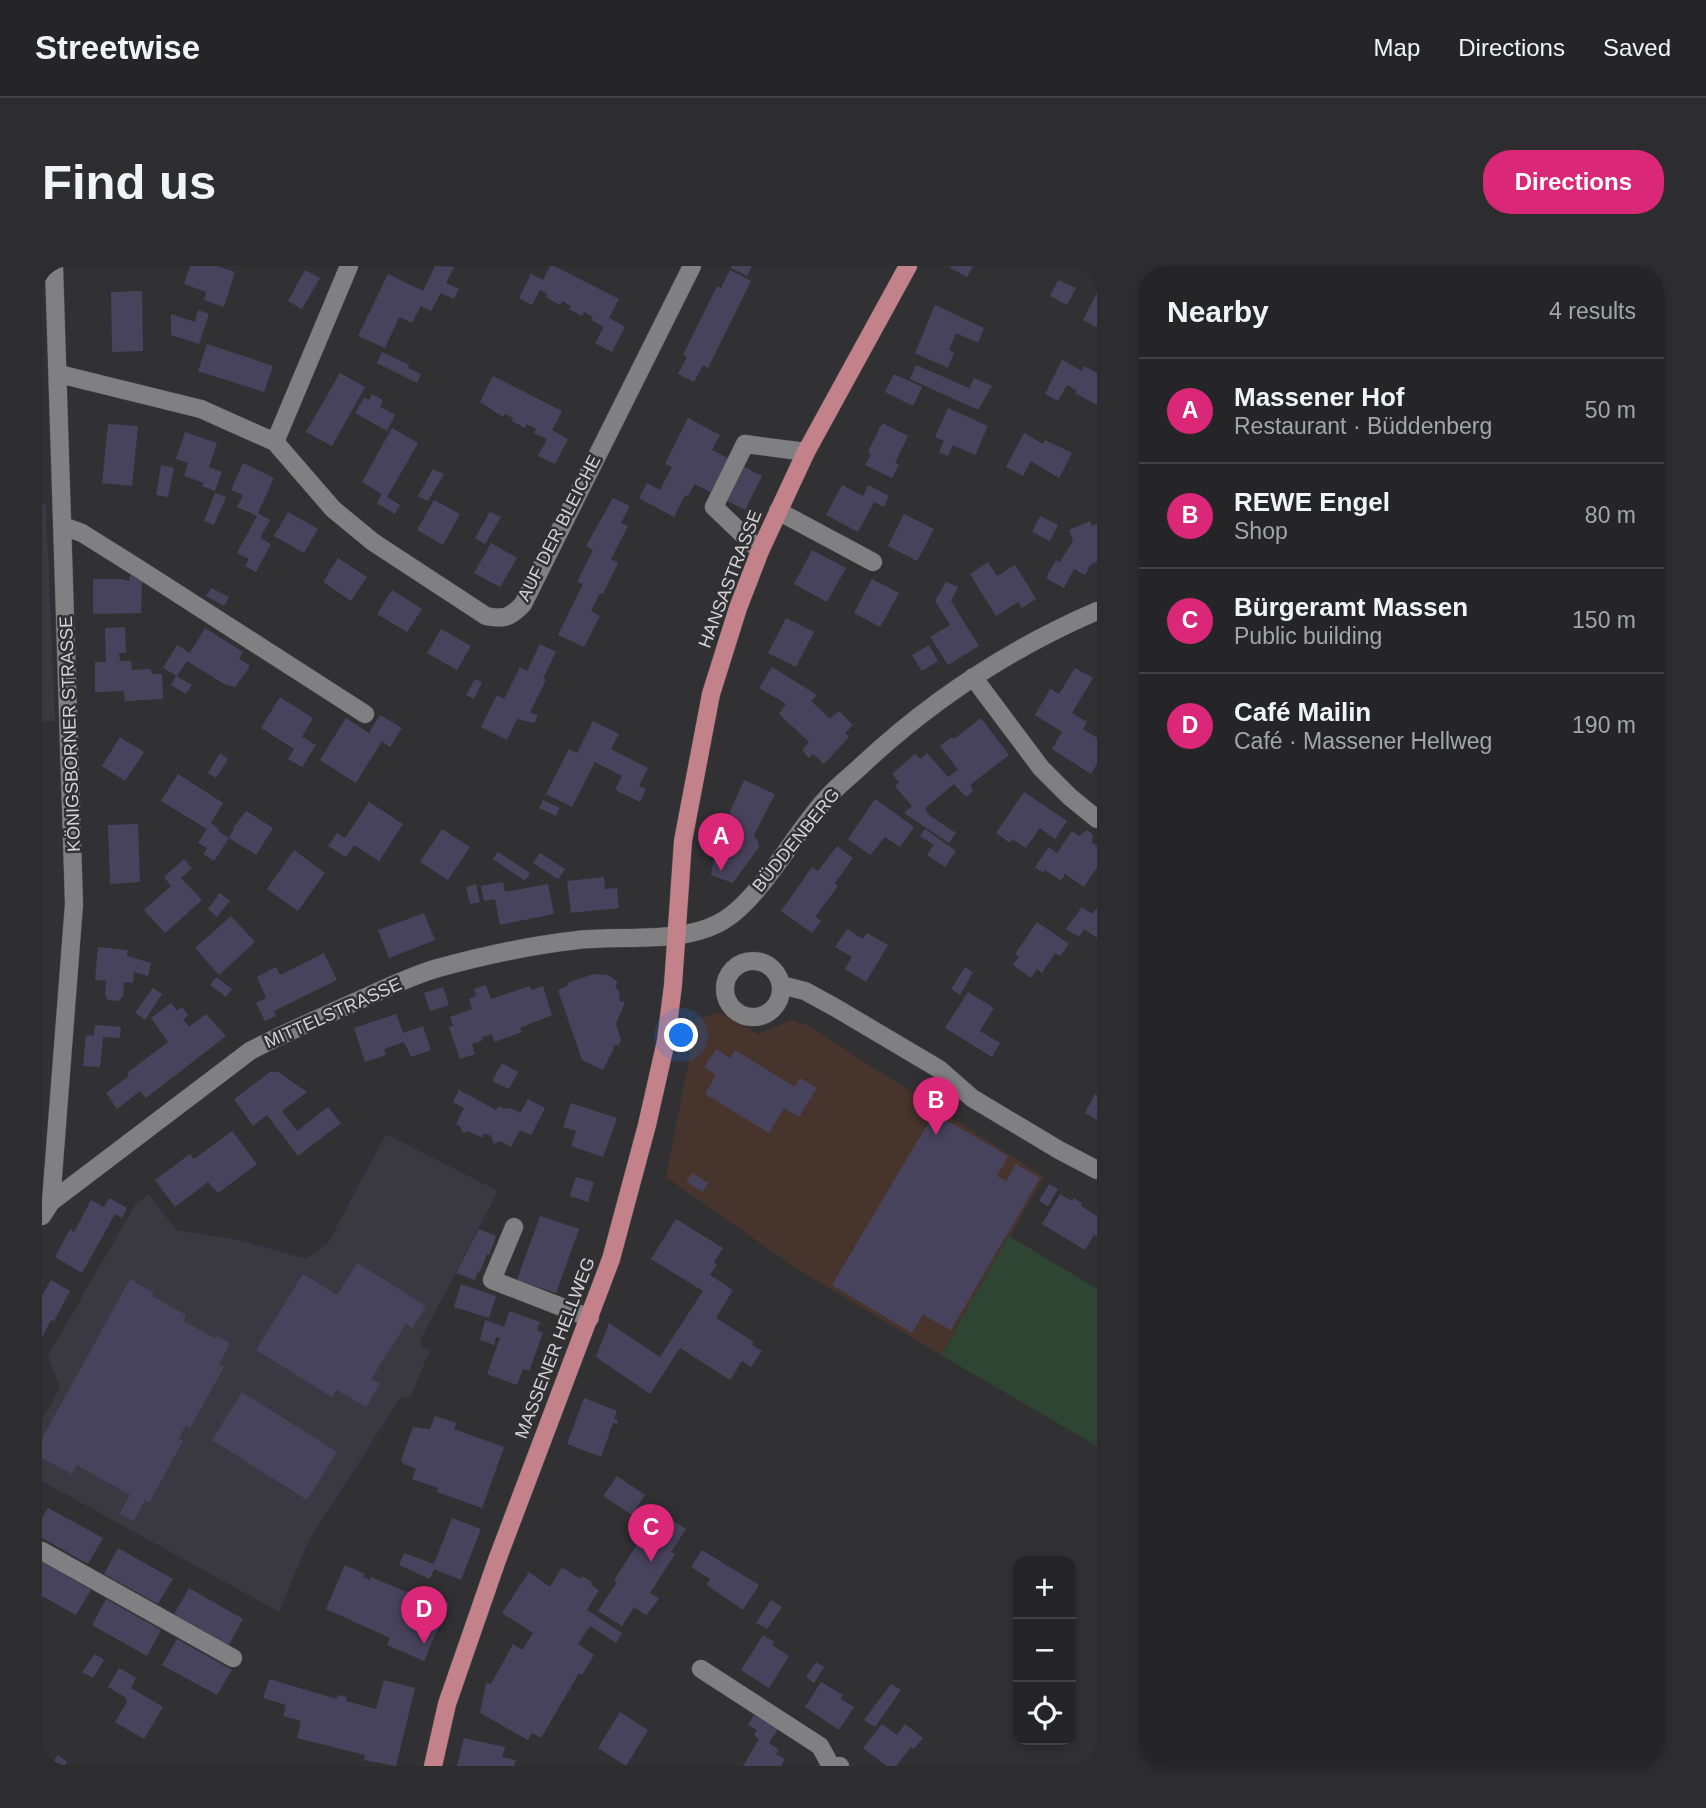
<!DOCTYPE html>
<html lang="en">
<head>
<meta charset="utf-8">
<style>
  :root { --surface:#252527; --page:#2d2d2f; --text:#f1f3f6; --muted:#a3a5a7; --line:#424244; --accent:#db2777 }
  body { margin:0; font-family:Helvetica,sans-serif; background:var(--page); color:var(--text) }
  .controls { position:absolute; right:21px; bottom:21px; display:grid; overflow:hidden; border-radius:14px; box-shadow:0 4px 10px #0003 }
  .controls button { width:63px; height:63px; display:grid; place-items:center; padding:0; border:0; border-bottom:2px solid var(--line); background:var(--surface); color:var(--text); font:35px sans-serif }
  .you { position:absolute; left:640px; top:770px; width:24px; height:24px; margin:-18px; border:5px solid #fff; border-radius:50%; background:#1a73e8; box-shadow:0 0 0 10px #1a73e833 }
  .badge { display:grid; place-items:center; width:46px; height:46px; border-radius:50%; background:var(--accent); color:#fff; font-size:23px; font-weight:700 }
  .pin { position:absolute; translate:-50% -58px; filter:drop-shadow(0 2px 4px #0008) }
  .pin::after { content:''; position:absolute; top:37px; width:24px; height:21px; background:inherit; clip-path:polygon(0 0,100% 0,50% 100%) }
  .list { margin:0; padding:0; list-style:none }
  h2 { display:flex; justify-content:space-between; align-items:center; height:91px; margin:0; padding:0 28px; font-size:30px }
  h2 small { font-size:23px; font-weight:400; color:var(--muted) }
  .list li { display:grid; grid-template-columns:46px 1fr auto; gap:21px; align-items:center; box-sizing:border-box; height:105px; padding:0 28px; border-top:2px solid var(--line) }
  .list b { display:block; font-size:26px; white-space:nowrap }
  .list p { margin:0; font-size:23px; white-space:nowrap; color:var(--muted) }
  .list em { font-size:23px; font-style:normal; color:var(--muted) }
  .icon { flex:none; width:38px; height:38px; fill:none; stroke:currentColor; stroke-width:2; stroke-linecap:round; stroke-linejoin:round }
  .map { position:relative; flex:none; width:1055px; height:1500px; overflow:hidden; border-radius:28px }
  header { display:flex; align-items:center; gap:42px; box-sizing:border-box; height:98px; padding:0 35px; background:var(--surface); border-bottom:2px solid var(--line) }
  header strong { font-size:33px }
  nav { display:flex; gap:38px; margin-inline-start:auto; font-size:24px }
  .intro { display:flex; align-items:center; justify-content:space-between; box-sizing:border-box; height:168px; padding:0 42px }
  h1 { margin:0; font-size:49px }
  .button { padding:18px 32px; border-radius:28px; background:var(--accent); color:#fff; font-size:24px; font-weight:700 }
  main { display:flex; gap:42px; padding:0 42px }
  aside { flex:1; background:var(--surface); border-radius:28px; box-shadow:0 4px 10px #0003 }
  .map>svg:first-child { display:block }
</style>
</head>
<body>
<header>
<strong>Streetwise</strong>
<nav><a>Map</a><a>Directions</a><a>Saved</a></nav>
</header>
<div class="intro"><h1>Find us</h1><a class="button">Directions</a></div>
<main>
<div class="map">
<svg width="1055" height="1500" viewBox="0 0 1055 1500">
  <rect width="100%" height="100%" fill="#313134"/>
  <path fill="#47342c" d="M677 746 716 768 750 754 765 759 1002 911 899 1089 755 1003 624 911 648 789V756Z"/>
  <path fill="#3a3942" d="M0 237 4 240 13 455 0 456Z
    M344 868 456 925 378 1075 380 1081 388 1084 368 1132 362 1131 357 1134 267 1274 237 1346 0 1215V1154L18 1122 6 1090 93 939 107 928 134 964 196 974 264 993 286 977Z"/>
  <path fill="#2f4533" d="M967 970 1055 1023V1180L899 1089Z"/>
  <path fill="#48435c" d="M148 0H175L193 6 182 41 162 34 164 26 142 18Z
    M393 0 412 1 404 17 417 23 412 33 399 27 389 45 379 40 370 57 357 51 343 82 316 70 346 8 381 25Z
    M508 0H512L577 33 567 52 583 61 570 86 553 77 562 61 549 54 551 51 542 46 540 50 527 43 529 40 520 35 518 39 504 31 506 28 498 24 490 39 477 32 489 8 501 14Z
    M690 0H710L705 10 689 2Z
    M909 0H931L925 11 908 2Z
    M263 4 278 12 260 43 246 35Z
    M688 4 709 15 666 102 661 99 652 116 636 108 645 91 641 89 675 20 679 22Z
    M1016 14 1034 22 1025 39 1008 30Z
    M100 25 101 85 70 86 69 26Z
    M1055 27V59L1054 61 1041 54Z
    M893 39 942 62 936 77 914 67 907 84 912 86 906 102 873 87Z
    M156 44 167 48 157 78 129 69V48L153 56Z
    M165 78 231 100 222 126 156 105Z
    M340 86 367 99 366 102 379 108 375 117 335 97Z
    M1020 94 1040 105 1042 100 1055 107V139L1033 127 1035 125 1025 119 1016 135 1003 128Z
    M874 99 927 122 932 112 950 120 936 144 868 113Z
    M298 107 323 121 290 180 264 166Z
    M852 108 880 121 871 140 843 126Z
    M451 110 520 145 510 164 526 173 513 198 496 190 505 173 492 167 494 163 485 158 483 162 470 155 471 152 463 148 461 151 438 136Z
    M330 128 341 134 338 141 353 149 345 165 313 147 322 132 327 134Z
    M906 142 946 160 933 189 911 179 906 190 897 186 902 175 893 171Z
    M646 152 678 169 670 184 720 210 703 244 653 218 646 230 643 229 632 251 597 232 605 217 618 224 630 201 623 198Z
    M840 157 866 170 853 197 857 199 850 212 823 199 829 188 826 186Z
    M66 158 96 160 90 220 60 217Z
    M350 162 376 177 345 231 358 239 353 248 335 237 340 228 320 216Z
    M143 166 175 177 167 201 180 206 173 225 160 220 162 217 142 210 146 197 134 193Z
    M982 167 1001 178 1003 174 1030 187 1017 212 989 195 981 210 964 201Z
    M201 197 232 212 216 247 228 254 218 272 229 278 214 306 203 300 207 293 195 287 215 250 195 241 201 229 189 224Z
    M119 199 132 202 126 231 114 229Z
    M391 203 402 208 386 235 376 230Z
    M800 219 821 230 826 219 847 230 842 241 832 236 816 266 784 249Z
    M173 227 184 231 172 259 162 255Z
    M571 232 588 240 579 257 586 260 569 293 576 297 561 328 558 327 549 345 558 350 542 381 516 369 541 318 535 316 551 284 544 280Z
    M392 234 418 248 401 279 375 264Z
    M246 246 276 263 262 287 232 270Z
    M448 246 459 251 443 278 433 272Z
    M862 248 892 263 875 295 846 280Z
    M998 250 1016 259 1008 275 990 266Z
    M1048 255 1050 260 1055 258V296L1049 298 1043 309 1032 303 1022 322 1004 312 1014 294 1018 296 1031 275 1027 264Z
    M449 277 475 292 458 321 432 307Z
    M770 284 804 302 785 336 752 318Z
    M296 292 325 311 309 335 281 316Z
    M946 296 955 310 973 299 994 333 980 342 976 336 954 350 928 308Z
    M89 304 100 311 99 347 51 348V313H80L87 315Z
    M830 313 857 327 838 361 812 347Z
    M904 316 916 321 909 335 937 380 906 399 888 371 908 359 893 335Z
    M169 322 187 331 182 340 164 330Z
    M350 324 380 343 365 366 335 348Z
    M744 352 772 366 754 401 726 387Z
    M83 361 84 387H77L78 395H89L90 404 108 403 111 408H120L121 433 83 435 82 425 53 426V396H64L63 362Z
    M163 362 201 386 197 393 207 399V402L193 421 182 418 145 395 135 410 121 402 135 379 148 387Z
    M399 363 429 380 415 404 385 387Z
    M498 378 514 386 501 412 504 414 488 446 496 450 492 457 475 453 465 474 439 461 455 429 462 433 478 401 485 405Z
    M887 379 896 395 880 405 870 389Z
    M730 401 775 429 769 435 788 453 797 445 811 459 803 467 807 471 782 498 771 488 767 492 760 484 767 476 737 448 744 438 717 422Z
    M1033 402 1051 412 1030 447 1045 456 1041 463 1055 472V498L1049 508 1010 483 1020 466 993 449 1008 423 1017 428Z
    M134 410 150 419 144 428 129 419Z
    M433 413 440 416 432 433 424 429Z
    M238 431 271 452 260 471 274 479 260 501 246 493 252 483 219 462Z
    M338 449 360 462 348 481 340 475 314 517 278 494 304 452 327 467Z
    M939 452 967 489 928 519 931 525 924 531 912 518 883 542 887 549 914 567 907 577 862 547 870 540 853 520 857 516 850 508 873 488 878 493 885 487 906 511 916 504 898 480 910 471 912 473Z
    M551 455 577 468 569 483 606 502 597 520 604 523 598 536 573 524 580 510 553 496 530 541 504 528 527 483 535 487Z
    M78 471 102 486 83 515 60 500Z
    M178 487 186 493 174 512 166 507Z
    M136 508 181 537 169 557 177 563 176 565 187 572 172 595 161 588 165 582 156 577 165 563 119 535Z
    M702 514 733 528 712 569 716 576 717 581 691 617 669 609 676 570 680 564Z
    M982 526 1025 555 1013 573 998 562 984 582 970 573 968 577 954 567Z
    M833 533 872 561 858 581 843 571 828 589 806 573Z
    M501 534 518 542 514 550 497 542Z
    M327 536 361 558 337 595 312 579 304 591 286 580 295 567 303 572Z
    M204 545 231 562 214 589 187 572 192 563 191 562Z
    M96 558 98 616 68 618 66 559Z
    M400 563 428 581 406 614 378 596Z
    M883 563 914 585 903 601 885 589 892 579 878 570Z
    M1045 564 1051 569 1050 577 1055 580V601L1042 621 1023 608 1019 615 1003 604 1001 607 993 601 1007 581 1015 587 1030 565 1037 570Z
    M795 580 811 592 793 617 796 620 773 651 779 655 770 667 739 645 770 601 776 605Z
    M252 584 283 607 256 645 225 623Z
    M456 586 488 607 483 615 451 593Z
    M498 587 523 603 516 613 491 597Z
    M142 593 150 602 139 612 160 634 123 667 102 644 129 620 122 611Z
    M562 611 563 623 575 622 577 642 529 647 525 615Z
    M461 616 463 626 506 618 512 648 458 659 453 633 442 635 439 620Z
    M434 618 438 636 428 638 424 621Z
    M178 627 188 635 175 651 166 643Z
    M1040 641 1050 648 1055 642V672L1042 663 1037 671 1024 663Z
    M382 647 393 674 347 692 336 664Z
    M189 650 213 676 177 709 153 682Z
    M995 656 1027 678 1018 690 1013 687 1000 707 995 703 989 712 971 699 977 691 973 688Z
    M805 663 821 673 825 667 846 679 824 716 803 703 810 691 793 681Z
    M56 681 86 684 85 690 109 697 106 710 92 706 91 717 82 716 81 730 76 735 66 734 63 729 64 715 53 714Z
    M282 687 295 714 232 745 234 750 223 755 214 737 224 732 215 711 234 701 238 709Z
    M923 701 931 706 918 729 909 723Z
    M552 708 566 709 576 716 573 720 577 726 578 735 583 736 574 758 579 774 577 779H571L572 782 561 804 540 794 516 724 525 720 527 716Z
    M174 711 190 723 184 731 168 719Z
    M444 719 449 733 488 720 489 724 501 720 510 749 478 762 480 766 452 776 450 768 440 771 441 774 430 778 433 788 418 793 407 761 411 760 408 751 430 743 427 733 434 730 432 723Z
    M401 721 407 739 388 745 382 727Z
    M111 722 120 728 103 754 93 747Z
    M926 726 952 742 938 765 958 777 950 791 903 762Z
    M129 737 135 745 140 741 146 749 141 753 147 761 164 748 184 770 104 832 98 825 75 843 64 827 87 810 85 807 126 776 109 752Z
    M354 748 361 767 381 760 389 784 369 791 362 776 342 783 344 789 323 796 312 762Z
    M53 759 79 761 78 772 61 771 58 801 41 800 44 769 52 770Z
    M674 783 688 792 693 784 753 821 758 812 775 822 757 851 742 842 727 867 663 828 674 809 662 801Z
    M460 797 476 806 467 823 450 815Z
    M228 806H236L265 826 240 845 255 865 286 841 299 857 256 890 225 849 211 860 192 833Z
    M417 824 454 844 457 840 463 843 468 842 478 847 486 833 503 842 489 869 478 864 469 881 459 875 452 878 449 870 442 867 440 872 427 865 421 867 418 860 414 858 422 842 411 836Z
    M1053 828 1055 830V854L1043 847Z
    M529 837 575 852 561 891 529 880 534 865 521 861Z
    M892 847 966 890 955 910 964 915 974 898 998 912 909 1064 881 1049 870 1067 790 1019Z
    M190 865 215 898 176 927 166 916 133 941 113 914 148 888 152 893Z
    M650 907 666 917 661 926 644 916Z
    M534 911 552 916 546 936 528 930Z
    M1007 918 1016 923 1006 940 997 935Z
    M1018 928 1030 935 1032 932 1040 937 1039 940 1055 950V970L1052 969 1043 984 1000 958Z
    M67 932 85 942 80 952 73 948 40 1007 13 991 28 963 32 966 49 934 62 941Z
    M498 950 537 963 514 1027 475 1014Z
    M634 953 681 982 672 996 675 999 668 1009 691 1024 674 1052 712 1076 710 1079 720 1085 709 1101 700 1095 688 1114 638 1082 608 1128 554 1091 567 1057 618 1091 661 1025 609 993Z
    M437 963 454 970 447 989 445 988 438 1006 436 1005 433 1014 414 1007Z
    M315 997 384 1040 370 1062 364 1058 329 1113 338 1118 324 1141 295 1124 290 1131 214 1084 261 1008 295 1029Z
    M88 1013 112 1027 110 1030 144 1049 142 1055 174 1073 175 1070 188 1077 177 1098 182 1101 148 1162 144 1159 137 1172 141 1175 107 1237 103 1234 92 1255 78 1247 88 1229 35 1199 30 1208 0 1192V1173Z
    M9 1014 28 1025 12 1055 9 1054 0 1071V1030Z
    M419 1018 454 1030 447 1052 412 1041Z
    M467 1045 498 1056 495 1064 501 1067 487 1105 481 1103 475 1119 445 1108 458 1072 454 1071 452 1079 438 1074 443 1054 462 1061Z
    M200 1126 295 1186 265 1234 170 1174Z
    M542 1132 575 1145 572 1153 576 1154 575 1158 571 1157 559 1191 525 1178Z
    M393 1150 414 1157 412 1163 462 1181 440 1242 395 1226 396 1222 370 1213 374 1203 362 1198 359 1194 371 1161 388 1163Z
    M575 1210 603 1229 590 1249 561 1230Z
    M6 1242 61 1272 46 1298 0 1272V1252Z
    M621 1248 644 1263 629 1286 633 1288 608 1327 617 1332 613 1338 604 1349 592 1341 580 1360 556 1345 575 1316 572 1314 598 1274 602 1276Z
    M410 1252 439 1263 419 1314 392 1303 388 1313 357 1299 362 1287 392 1298Z
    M76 1282 131 1313 116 1338 62 1308Z
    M660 1284 717 1319 701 1344 665 1319 668 1313 649 1301Z
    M0 1296 49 1324 34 1349 0 1330Z
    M303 1299 323 1308 321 1311 328 1314 329 1311 367 1327 366 1330 370 1331 374 1323 407 1337 382 1395 345 1379 348 1372 284 1343Z
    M520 1301 538 1313 540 1310 550 1316 549 1319 557 1324 545 1344 580 1367 574 1377 548 1360 536 1378 552 1389 540 1409 537 1407 499 1472 490 1467 486 1474 438 1447 444 1417 449 1418 471 1378 480 1384 491 1367 460 1347 487 1306 508 1321Z
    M147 1322 201 1353 187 1379 132 1348Z
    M64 1333 119 1364 105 1390 50 1359Z
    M729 1334 740 1341 725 1363 714 1357Z
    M721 1369 732 1376 730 1379 747 1390 727 1422 699 1404Z
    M135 1373 190 1404 175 1429 120 1399Z
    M53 1388 62 1394 51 1412 40 1406Z
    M774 1396 782 1401 772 1417 764 1411Z
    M77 1402 94 1412 89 1422 121 1441 102 1473 73 1456 85 1436 83 1431 66 1421Z
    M227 1413 295 1433 296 1429 305 1431 304 1435 334 1443 342 1414 373 1422 354 1500 322 1494 323 1489 255 1472 259 1455 241 1450 244 1439 221 1432Z
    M779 1416 801 1429 799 1433 812 1441 797 1464 763 1441Z
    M849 1418 859 1424 833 1461 822 1454Z
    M578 1446 606 1464 584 1500 556 1482Z
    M712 1449 736 1463 727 1477 737 1484 734 1488 743 1493 739 1500H701L717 1473 712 1469 715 1464 706 1459Z
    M840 1458 855 1469 863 1458 881 1472 872 1483 869 1481 854 1500H845L821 1482Z
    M422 1472 463 1481 460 1491 474 1494 472 1500H415Z
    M16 1489 25 1496 22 1500H0V1490L10 1497Z"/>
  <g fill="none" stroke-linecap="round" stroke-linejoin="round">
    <g stroke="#4d4d4f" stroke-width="19">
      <path id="minor" d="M17 108 159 143 233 176 291 243 331 276 444 350C462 354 469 351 481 338L650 0
        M233 176 307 0
        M736 245 831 296
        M21 260 40 267 99 304 323 448
        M718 285 672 241 703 178 764 186
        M931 411 999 502 1028 531 1055 553
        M683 723a28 28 0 1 1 56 0a28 28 0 1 1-56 0Z
        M739 719 763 725 794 742 897 803 930 832 1017 884 1055 904
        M9 936 32 638 12 0
        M0 950 9 936 208 785C242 767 278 752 313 736 340 724 368 710 396 702 440 690 491 679 536 674 579 669 638 678 677 657 716 637 752 568 783 534 793 522 806 512 818 501 887 436 967 383 1055 345
        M472 961 450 1014 548 1052
        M0 1285 191 1392
        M659 1403 778 1480 789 1500H798"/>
    </g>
    <g stroke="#4d4d4f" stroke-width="19">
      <path id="major" d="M391 1500 405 1438 455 1294 569 993 605 859 624 775 631 719 641 575 669 428 696 342 718 285 764 186 866 0"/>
    </g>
    <use href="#minor" stroke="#808083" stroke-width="18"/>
    <use href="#major" stroke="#c38189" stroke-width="18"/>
  </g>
  <g text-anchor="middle" stroke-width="5" stroke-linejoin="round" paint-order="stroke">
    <g font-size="18" fill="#d4d4d6" stroke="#313134">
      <text transform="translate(517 262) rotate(-63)" y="6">AUF DER BLEICHE</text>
      <text transform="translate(688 313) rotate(-69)" y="6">HANSASTRASSE</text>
      <text transform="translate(28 468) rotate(-92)" y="6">KÖNIGSBORNER STRASSE</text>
      <text transform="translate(754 574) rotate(-51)" y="6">BÜDDENBERG</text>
      <text transform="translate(291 747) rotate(-24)" y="6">MITTELSTRASSE</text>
      <text transform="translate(513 1082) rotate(-69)" y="6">MASSENER HELLWEG</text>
    </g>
  </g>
</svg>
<div class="controls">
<button>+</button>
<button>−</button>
<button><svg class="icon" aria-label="locate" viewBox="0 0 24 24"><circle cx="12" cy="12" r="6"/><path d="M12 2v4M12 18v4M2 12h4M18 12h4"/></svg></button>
</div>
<div class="you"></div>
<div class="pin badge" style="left:679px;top:605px">A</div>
<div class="pin badge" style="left:894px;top:869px">B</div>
<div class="pin badge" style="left:609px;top:1296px">C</div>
<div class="pin badge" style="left:382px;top:1378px">D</div>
</div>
<aside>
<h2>Nearby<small>4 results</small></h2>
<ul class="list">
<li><span class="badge">A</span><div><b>Massener Hof</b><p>Restaurant · Büddenberg</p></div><em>50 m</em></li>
<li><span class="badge">B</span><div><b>REWE Engel</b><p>Shop</p></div><em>80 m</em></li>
<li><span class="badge">C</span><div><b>Bürgeramt Massen</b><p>Public building</p></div><em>150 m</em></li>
<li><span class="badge">D</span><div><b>Café Mailin</b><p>Café · Massener Hellweg</p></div><em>190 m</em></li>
</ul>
</aside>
</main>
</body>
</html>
